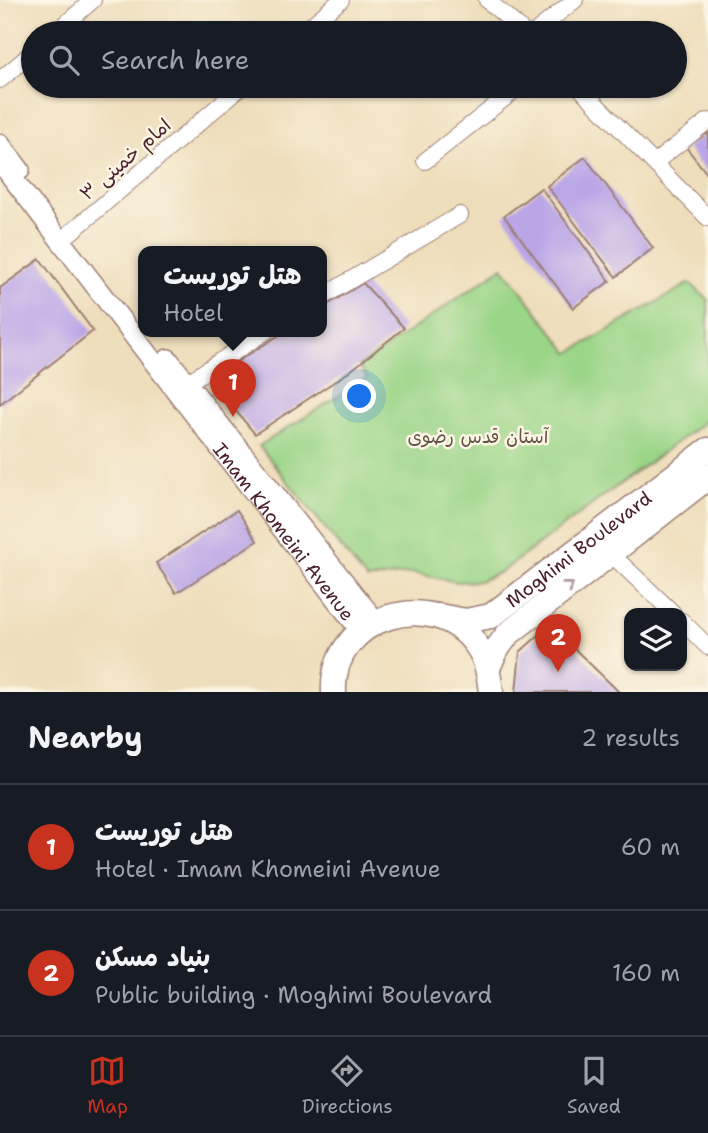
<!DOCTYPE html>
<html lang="en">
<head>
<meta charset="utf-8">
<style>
  :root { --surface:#171b24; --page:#20242c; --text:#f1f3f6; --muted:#9ea1a6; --line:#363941; --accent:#c8321e }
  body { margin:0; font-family:"Shantell Sans","Playpen Sans Arabic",sans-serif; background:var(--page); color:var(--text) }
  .controls { position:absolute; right:21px; bottom:21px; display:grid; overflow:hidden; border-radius:14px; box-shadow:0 2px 5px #0004 }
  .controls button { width:63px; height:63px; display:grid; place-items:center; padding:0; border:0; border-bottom:2px solid var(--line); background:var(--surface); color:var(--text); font:35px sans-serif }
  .you { position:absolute; left:360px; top:397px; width:24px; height:24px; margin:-18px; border:5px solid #fff; border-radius:50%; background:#1a73e8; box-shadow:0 0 0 10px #1a73e833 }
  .badge { display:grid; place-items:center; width:46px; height:46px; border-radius:50%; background:var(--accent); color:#fff; font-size:23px; font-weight:700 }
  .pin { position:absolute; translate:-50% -58px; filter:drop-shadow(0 2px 4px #0008) }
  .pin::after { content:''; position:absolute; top:37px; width:24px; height:21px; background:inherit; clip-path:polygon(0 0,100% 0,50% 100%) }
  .popup { position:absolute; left:138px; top:246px; width:189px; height:91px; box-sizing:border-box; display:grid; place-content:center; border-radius:14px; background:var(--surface); filter:drop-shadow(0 2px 5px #0005); font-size:23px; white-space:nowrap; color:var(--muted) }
  .popup b { font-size:26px; color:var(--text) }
  .popup::after { content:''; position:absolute; left:50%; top:100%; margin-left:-14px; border:14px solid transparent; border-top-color:var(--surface) }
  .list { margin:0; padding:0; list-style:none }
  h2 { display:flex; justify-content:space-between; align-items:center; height:91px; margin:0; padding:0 28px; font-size:30px }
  h2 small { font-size:23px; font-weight:400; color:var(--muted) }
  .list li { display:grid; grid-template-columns:46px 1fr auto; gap:21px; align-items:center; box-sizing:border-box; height:126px; padding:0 28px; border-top:2px solid var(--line) }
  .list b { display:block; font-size:26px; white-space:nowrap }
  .list p { margin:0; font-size:23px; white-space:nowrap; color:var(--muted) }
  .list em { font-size:23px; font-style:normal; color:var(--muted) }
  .icon { flex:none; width:38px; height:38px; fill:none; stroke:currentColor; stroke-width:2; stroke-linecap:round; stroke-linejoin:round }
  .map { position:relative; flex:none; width:708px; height:692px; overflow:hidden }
  .search { position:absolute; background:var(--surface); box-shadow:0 2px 5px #0004; left:21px; right:21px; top:21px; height:77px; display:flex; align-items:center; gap:18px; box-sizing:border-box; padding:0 24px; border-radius:38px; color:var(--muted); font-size:26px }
  .sheet { height:343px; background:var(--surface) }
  nav { display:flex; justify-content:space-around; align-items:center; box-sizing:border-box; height:98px; border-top:2px solid var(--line); background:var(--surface); font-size:19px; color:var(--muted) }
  nav a { display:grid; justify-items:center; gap:4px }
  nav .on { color:var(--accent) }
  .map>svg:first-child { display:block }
</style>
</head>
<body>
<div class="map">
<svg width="708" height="692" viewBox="0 0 708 692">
  <rect width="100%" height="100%" fill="#fcf5e5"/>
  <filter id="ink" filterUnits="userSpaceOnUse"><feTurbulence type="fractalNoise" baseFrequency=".0143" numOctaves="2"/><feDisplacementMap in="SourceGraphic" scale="14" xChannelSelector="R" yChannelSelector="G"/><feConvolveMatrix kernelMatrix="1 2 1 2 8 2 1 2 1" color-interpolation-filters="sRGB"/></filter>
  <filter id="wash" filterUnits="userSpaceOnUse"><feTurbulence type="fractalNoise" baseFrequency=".00686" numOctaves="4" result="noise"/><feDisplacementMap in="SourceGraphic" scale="28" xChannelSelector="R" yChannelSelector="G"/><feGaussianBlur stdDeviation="1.57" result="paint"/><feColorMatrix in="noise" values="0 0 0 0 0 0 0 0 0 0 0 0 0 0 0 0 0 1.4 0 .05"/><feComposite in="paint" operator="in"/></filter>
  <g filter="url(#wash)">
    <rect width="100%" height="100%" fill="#efdebc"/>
    <path fill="#9bd588" stroke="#727a5a" stroke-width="2" d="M503 267 569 353 690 283 708 300V419L501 572 479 581 458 582 412 573 367 580 259 446 367 378 359 366Z"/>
    <g id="blocks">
      <path fill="#baa6e7" d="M708 133V175L686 147Z
        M585 157 653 248 616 277 547 186Z
        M541 188 610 281 573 308 504 216Z
        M40 259 93 331 0 404V288Z
        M363 283 404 328 349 372 255 434 209 379 286 331H322V308Z
        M237 510 257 541 176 593 156 563Z
        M550 625 619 692H516L520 652Z"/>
    </g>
  </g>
  <g filter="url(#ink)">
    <use href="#blocks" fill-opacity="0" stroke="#9c7e74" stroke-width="2"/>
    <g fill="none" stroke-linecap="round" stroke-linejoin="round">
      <g stroke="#9c7e74" stroke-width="18">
        <path id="minor" d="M487 0 525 33
          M55 33 93 0
          M302 33 341 0
          M534 33 575 0
          M0 80 33 52
          M578 86 708 218
          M425 161 520 86
          M654 163 708 121
          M70 233 242 86
          M322 297 460 215
          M187 383 266 331
          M610 553 673 613
          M682 621 708 647"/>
      </g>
      <g stroke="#9c7e74" stroke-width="22">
        <g id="tertiary">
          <path d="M0 144 20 170"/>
          <path id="s1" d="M0 162 362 633"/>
          <path d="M168 359 376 622"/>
        </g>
      </g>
      <g stroke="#9c7e74" stroke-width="27">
        <g id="primary">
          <path id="s2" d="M439 616 466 621 491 616 708 450"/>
          <path d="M488 668 496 650 508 634 708 477"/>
          <path d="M334 692C330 616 435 584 477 646 487 660 489 676 491 692"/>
        </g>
      </g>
      <use href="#minor" stroke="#fff" stroke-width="16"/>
      <use href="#tertiary" stroke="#fff" stroke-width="19"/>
      <use href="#primary" stroke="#fff" stroke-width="24"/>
    </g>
    <defs><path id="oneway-chevron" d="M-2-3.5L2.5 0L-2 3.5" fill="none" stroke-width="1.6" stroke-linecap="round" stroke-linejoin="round" transform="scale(1.75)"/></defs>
    <use stroke="#ae9aa0" href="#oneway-chevron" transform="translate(569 586) rotate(-38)"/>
  </g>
  <g text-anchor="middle" stroke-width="5" stroke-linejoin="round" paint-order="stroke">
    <g font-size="19" fill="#4a1f2b" stroke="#fcf5e5">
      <text transform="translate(125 159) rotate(-41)" y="7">امام خمینی ۳</text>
      <text dy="7" stroke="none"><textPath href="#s1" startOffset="466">Imam Khomeini Avenue</textPath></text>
      <text dy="7" stroke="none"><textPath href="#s2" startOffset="163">Moghimi Boulevard</textPath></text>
    </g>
    <g font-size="19" fill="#625647" stroke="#fcf5e5">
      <text x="478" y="443">آستان قدس رضوی</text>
    </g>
  </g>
</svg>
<div class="controls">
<button><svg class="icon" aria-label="layers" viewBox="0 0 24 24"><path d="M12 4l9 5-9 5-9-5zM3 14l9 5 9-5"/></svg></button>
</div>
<div class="you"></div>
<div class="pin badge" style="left:233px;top:417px">1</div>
<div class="popup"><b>هتل توریست</b>Hotel</div>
<div class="pin badge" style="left:558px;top:672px">2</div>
<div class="search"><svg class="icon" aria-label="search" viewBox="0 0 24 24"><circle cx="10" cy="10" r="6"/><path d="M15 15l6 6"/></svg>Search here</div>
</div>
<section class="sheet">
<h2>Nearby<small>2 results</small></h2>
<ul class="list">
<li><span class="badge">1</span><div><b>هتل توریست</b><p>Hotel · Imam Khomeini Avenue</p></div><em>60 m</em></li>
<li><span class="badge">2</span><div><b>بنیاد مسکن</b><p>Public building · Moghimi Boulevard</p></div><em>160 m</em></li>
</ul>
</section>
<nav>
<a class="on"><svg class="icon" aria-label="map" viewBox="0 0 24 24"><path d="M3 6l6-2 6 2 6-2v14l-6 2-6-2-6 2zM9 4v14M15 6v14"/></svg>Map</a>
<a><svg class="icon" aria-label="directions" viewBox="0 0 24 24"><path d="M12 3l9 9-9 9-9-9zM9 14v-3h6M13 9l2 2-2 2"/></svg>Directions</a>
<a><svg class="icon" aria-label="saved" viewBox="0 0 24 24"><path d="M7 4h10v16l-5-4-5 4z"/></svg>Saved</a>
</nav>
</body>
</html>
